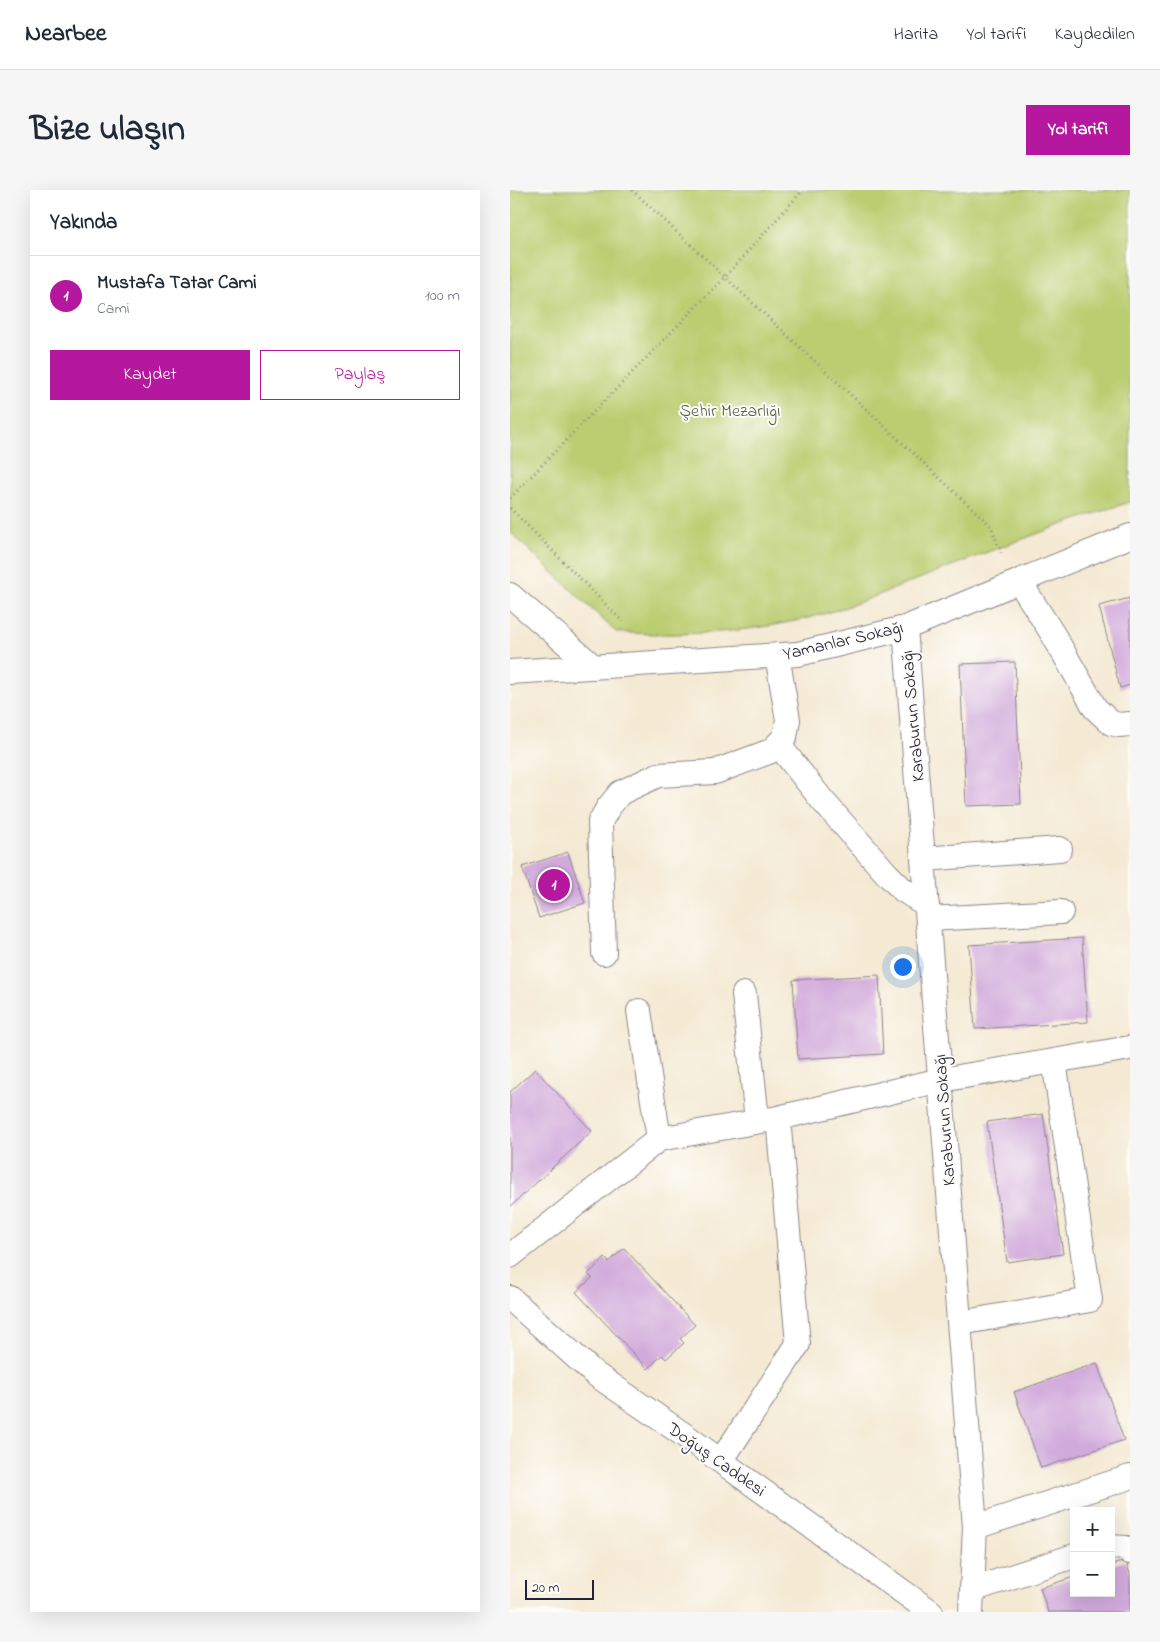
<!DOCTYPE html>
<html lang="tr">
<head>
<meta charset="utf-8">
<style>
  :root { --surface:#fff; --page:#f6f6f7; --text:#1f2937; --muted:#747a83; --line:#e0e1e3; --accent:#b5179e }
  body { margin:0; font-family:"Indie Flower",sans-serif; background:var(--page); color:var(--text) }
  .controls { position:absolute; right:15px; bottom:15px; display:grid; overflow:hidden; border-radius:0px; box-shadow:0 5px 20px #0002 }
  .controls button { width:45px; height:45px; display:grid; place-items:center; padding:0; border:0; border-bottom:1px solid var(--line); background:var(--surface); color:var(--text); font:25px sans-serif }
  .scale { position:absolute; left:15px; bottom:12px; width:69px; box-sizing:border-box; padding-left:5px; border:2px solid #22223b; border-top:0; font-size:14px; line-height:18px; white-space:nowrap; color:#22223b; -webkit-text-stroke:4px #fdfcf7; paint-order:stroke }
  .you { position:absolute; left:392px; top:776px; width:18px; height:18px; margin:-12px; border:4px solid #fff; border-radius:50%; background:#1a73e8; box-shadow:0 0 0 8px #1a73e833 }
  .badge { display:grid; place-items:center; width:32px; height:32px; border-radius:50%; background:var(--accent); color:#fff; font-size:16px; font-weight:700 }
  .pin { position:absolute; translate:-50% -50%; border:2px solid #fff; box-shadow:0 1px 5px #0006 }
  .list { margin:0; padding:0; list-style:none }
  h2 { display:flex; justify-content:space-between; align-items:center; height:65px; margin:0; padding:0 20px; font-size:21px }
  h2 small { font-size:16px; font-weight:400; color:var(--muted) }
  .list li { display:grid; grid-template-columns:32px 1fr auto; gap:15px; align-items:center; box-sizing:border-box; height:80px; padding:0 20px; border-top:1px solid var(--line) }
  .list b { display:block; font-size:19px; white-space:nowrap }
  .list p { margin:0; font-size:16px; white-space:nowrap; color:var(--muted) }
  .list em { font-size:16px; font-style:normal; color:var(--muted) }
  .actions { display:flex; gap:10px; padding:15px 20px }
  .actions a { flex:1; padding:11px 0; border:1px solid var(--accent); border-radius:0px; text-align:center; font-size:18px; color:var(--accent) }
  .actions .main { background:var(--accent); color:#fff }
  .map { position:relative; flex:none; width:620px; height:1422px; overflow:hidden; border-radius:0px }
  header { display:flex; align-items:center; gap:30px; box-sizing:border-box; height:70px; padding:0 25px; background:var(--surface); border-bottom:1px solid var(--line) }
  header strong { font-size:24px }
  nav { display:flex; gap:28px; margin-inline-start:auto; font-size:18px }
  .intro { display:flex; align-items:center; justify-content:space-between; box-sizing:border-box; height:120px; padding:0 30px }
  h1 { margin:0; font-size:35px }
  .button { padding:12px 22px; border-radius:0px; background:var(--accent); color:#fff; font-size:18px; font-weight:700 }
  main { display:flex; gap:30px; padding:0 30px }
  aside { flex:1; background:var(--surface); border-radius:0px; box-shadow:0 5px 20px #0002 }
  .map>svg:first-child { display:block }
</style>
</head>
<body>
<header>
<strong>Nearbee</strong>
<nav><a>Harita</a><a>Yol tarifi</a><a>Kaydedilen</a></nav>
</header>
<div class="intro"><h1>Bize ulaşın</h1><a class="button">Yol tarifi</a></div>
<main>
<aside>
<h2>Yakında<small></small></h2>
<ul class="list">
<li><span class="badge">1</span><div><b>Mustafa Tatar Cami</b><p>Cami</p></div><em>100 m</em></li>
</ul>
<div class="actions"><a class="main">Kaydet</a><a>Paylaş</a></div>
</aside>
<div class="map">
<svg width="620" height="1422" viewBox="0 0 620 1422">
  <rect width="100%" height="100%" fill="#fdfcf7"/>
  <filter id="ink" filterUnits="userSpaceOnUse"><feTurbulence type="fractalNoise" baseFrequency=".02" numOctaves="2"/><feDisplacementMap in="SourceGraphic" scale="10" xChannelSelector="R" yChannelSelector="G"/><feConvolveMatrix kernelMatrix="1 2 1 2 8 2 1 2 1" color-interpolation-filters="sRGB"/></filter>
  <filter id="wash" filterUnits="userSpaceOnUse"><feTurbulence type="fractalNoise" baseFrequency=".0096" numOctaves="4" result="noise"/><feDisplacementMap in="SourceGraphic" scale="20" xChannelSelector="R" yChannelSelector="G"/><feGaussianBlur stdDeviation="1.12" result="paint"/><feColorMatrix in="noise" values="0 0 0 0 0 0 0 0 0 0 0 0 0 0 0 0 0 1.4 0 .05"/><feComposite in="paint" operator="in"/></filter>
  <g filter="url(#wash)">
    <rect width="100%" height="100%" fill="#f4e9d3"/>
    <path fill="#bbcd71" stroke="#6e7856" d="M0 0H620V312C557 332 495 355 434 379 389 396 345 417 298 428 234 443 171 447 106 442L0 342Z"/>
    <g id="blocks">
      <path fill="#d1aadc" d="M620 408V495L610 498 589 416Z
        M505 472 511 614 456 616 450 474Z
        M58 662 75 713 29 728 12 677Z
        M572 748 578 832 465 839 459 755Z
        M369 785 373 864 288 869 283 790Z
        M25 879 82 941 0 1017V902Z
        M533 924 553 1064 497 1072 477 932Z
        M114 1058 185 1135 170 1149 174 1153 156 1169 152 1165 138 1179 66 1102 82 1088 78 1084 95 1068 99 1072Z
        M587 1173 614 1250 531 1278 504 1202Z
        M616 1371 620 1384V1422H538L530 1398 564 1387V1403H601V1375Z"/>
    </g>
  </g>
  <g filter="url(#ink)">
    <use href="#blocks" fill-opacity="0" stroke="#8b8687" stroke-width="1"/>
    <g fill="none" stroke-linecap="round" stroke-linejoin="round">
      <g stroke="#8b8687" stroke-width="26">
        <path id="minor" d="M509 391 544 446 585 518 601 533 609 535 620 534
          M0 405 84 477
          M395 438 465 1337 461 1422
          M0 482 288 464 395 438 620 346
          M268 554 312 610 377 684 393 700 417 715
          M413 669 550 659
          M418 729 551 722
          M94 763 90 632 98 618 110 603 148 585 205 582 261 561 275 547 278 530 267 465
          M234 804 247 931
          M129 821 149 949
          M0 1066 149 949 268 928 431 890 620 858
          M0 1108 85 1184 177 1247 421 1422
          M450 1133 580 1110 544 871
          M211 1271 288 1154 268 928
          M465 1337 620 1287
          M601 1357 616 1358 620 1362
          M462 1400 564 1366"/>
      </g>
      <path stroke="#8b8687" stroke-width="3" stroke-dasharray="1 4" stroke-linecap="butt" d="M122 0 481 336 491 363
        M0 308 215 87 293 0
        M0 318 113 432"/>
      <use href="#minor" stroke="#fff" stroke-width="24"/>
    </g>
  </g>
  <g text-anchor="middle" stroke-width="4" stroke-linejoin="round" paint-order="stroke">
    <g font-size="18" fill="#585e4e" stroke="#fdfcf7">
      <text x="220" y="226">Şehir Mezarlığı</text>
    </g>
    <g font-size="18" fill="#22223b" stroke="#fdfcf7">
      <text transform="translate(333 450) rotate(-13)" y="6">Yamanlar Sokağı</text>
      <text transform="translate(402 526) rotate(-95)" y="6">Karaburun Sokağı</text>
      <text transform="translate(434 930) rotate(-94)" y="6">Karaburun Sokağı</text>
      <text transform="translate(207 1269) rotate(35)" y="6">Doğuş Caddesi</text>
    </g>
  </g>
</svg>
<div class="controls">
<button>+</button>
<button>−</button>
</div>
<div class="scale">20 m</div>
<div class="you"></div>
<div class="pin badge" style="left:44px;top:695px">1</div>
</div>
</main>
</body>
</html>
